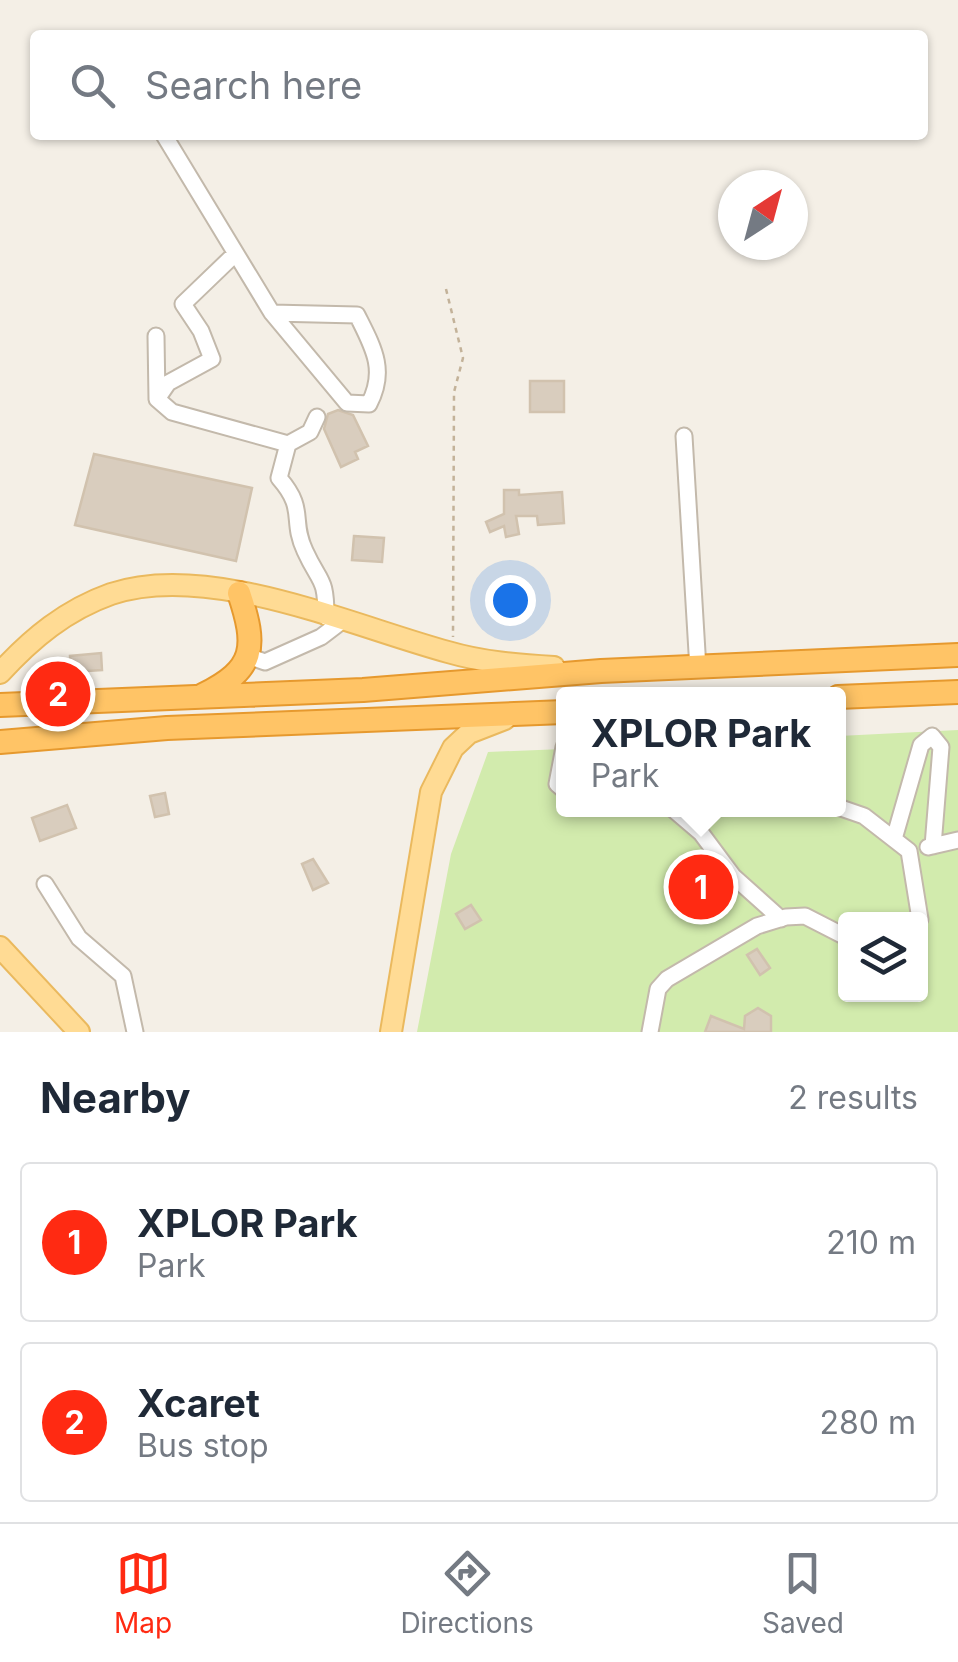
<!DOCTYPE html>
<html lang="en">
<head>
<meta charset="utf-8">
<style>
  :root { --surface:#fff; --page:#f6f6f7; --text:#1f2937; --muted:#747a83; --line:#e0e1e3; --accent:#ff2a12 }
  body { margin:0; font-family:Inter,sans-serif; background:var(--page); color:var(--text) }
  .controls { position:absolute; right:30px; bottom:30px; display:grid; overflow:hidden; border-radius:10px; box-shadow:0 2px 8px #0004 }
  .controls button { width:90px; height:90px; display:grid; place-items:center; padding:0; border:0; border-bottom:2px solid var(--line); background:var(--surface); color:var(--text); font:50px sans-serif }
  .compass { position:absolute; left:718px; top:170px; width:90px; height:90px; border-radius:50%; background:var(--surface); box-shadow:0 2px 8px #0004; rotate:36deg }
  .you { position:absolute; left:510px; top:600px; width:35px; height:35px; margin:-25px; border:8px solid #fff; border-radius:50%; background:#1a73e8; box-shadow:0 0 0 15px #1a73e833 }
  .badge { display:grid; place-items:center; width:65px; height:65px; border-radius:50%; background:var(--accent); color:#fff; font-size:32px; font-weight:700 }
  .pin { position:absolute; translate:-50% -50%; border:5px solid #fff; box-shadow:0 2px 10px #0006 }
  .popup { position:absolute; left:556px; top:687px; width:290px; height:130px; box-sizing:border-box; display:grid; place-content:center; border-radius:10px; background:var(--surface); filter:drop-shadow(0 2px 8px #0005); font-size:32px; white-space:nowrap; color:var(--muted) }
  .popup b { font-size:38px; color:var(--text) }
  .popup::after { content:''; position:absolute; left:50%; top:100%; margin-left:-20px; border:20px solid transparent; border-top-color:var(--surface) }
  .list { margin:0; padding:0; list-style:none }
  h2 { display:flex; justify-content:space-between; align-items:center; height:130px; margin:0; padding:0 40px; font-size:42px }
  h2 small { font-size:32px; font-weight:400; color:var(--muted) }
  .list li { display:grid; grid-template-columns:65px 1fr auto; gap:30px; align-items:center; box-sizing:border-box; height:160px; margin:0 20px 20px; padding:0 20px; border:2px solid var(--line); border-radius:10px }
  .list b { display:block; font-size:38px; white-space:nowrap }
  .list p { margin:0; font-size:32px; white-space:nowrap; color:var(--muted) }
  .list em { font-size:32px; font-style:normal; color:var(--muted) }
  .icon { flex:none; width:55px; height:55px; fill:none; stroke:currentColor; stroke-width:2; stroke-linecap:round; stroke-linejoin:round }
  .map { position:relative; flex:none; width:958px; height:1032px; overflow:hidden }
  .search { position:absolute; background:var(--surface); box-shadow:0 2px 8px #0004; left:30px; right:30px; top:30px; height:110px; display:flex; align-items:center; gap:25px; box-sizing:border-box; padding:0 35px; border-radius:10px; color:var(--muted); font-size:38px }
  .sheet { height:490px; background:var(--surface) }
  nav { display:flex; justify-content:space-around; align-items:center; box-sizing:border-box; height:140px; border-top:2px solid var(--line); background:var(--surface); font-size:28px; color:var(--muted) }
  nav a { display:grid; justify-items:center; gap:5px }
  nav .on { color:var(--accent) }
  .map>svg:first-child { display:block }
</style>
</head>
<body>
<div class="map">
<svg width="958" height="1032" viewBox="0 0 958 1032">
  <rect width="100%" height="100%" fill="#f4efe6"/>
  <path fill="#d2ebad" fill-rule="evenodd" d="M958 730V1032H417L451 854 488 752 563 749 564 810H838L839 736ZM846 919H920V994H846Z"/>
  <path fill="#d9cdbe" stroke="#d1c2ae" stroke-width="2.5" d="M530 381H564V412H530Z
    M338 410 353 415 368 446 355 452 358 459 341 467 324 429 328 414Z
    M94 454 252 488 236 561 75 525Z
    M504 490H519V495L562 492 564 523 538 525 537 516H516L519 534 506 537 504 526 490 532 486 522 504 514Z
    M354 536 384 538 382 562 352 560Z
    M101 653 102 670 71 672 70 656Z
    M165 793 169 814 155 817 150 796Z
    M67 805 76 828 40 841 32 818Z
    M313 859 328 883 313 890 302 864Z
    M471 905 481 920 465 929 456 914Z
    M757 949 770 968 760 975 747 955Z
    M758 1008 771 1016V1032H705L711 1016 744 1029 745 1016Z"/>
  <g fill="none" stroke-linecap="round" stroke-linejoin="round">
    <g stroke="#c3b9ab" stroke-width="19">
      <path id="minor" d="M164 135 272 313 347 403 369 404C387 370 373 347 357 315L272 313
        M235 254 183 304 201 331 212 359 168 383 157 399 172 412 288 444 310 432 317 417
        M156 336 157 399
        M684 436 698 669
        M288 444 279 478C307 510 290 519 305 551 320 584 326 576 326 617
        M248 656 265 662 321 637 342 621
        M564 747 557 784 564 790
        M838 807 864 816 909 851 920 919
        M674 810 701 833 733 876 781 919
        M894 839 921 745 932 736 941 747 933 846
        M928 847 958 840
        M45 884 79 938 123 976 135 1032
        M650 1032 658 989 667 979 757 926 786 917 805 916 846 937"/>
    </g>
    <g stroke="#eab95e" stroke-width="24">
      <path id="major" d="M0 673C32 638 66 610 111 594 208 561 352 626 448 652 482 662 518 665 554 667
        M0 947 79 1032
        M391 1032 431 792 453 748 469 733 505 719"/>
    </g>
    <g stroke="#e6992e" stroke-width="26">
      <path id="highway" d="M203 695C256 669 257 647 239 593
        M838 697 958 692
        M0 705 363 690 601 671 958 655
        M0 742 167 728 564 712"/>
    </g>
    <path stroke="#c3b299" stroke-width="2.5" stroke-dasharray="5 5" stroke-linecap="butt" d="M446 289 463 358 454 392 453 637"/>
    <use href="#minor" stroke="#fff" stroke-width="15"/>
    <use href="#major" stroke="#ffdb94" stroke-width="20"/>
    <use href="#highway" stroke="#ffc466" stroke-width="22"/>
  </g>
</svg>
<div class="controls">
<button><svg class="icon" aria-label="layers" viewBox="0 0 24 24"><path d="M12 4l9 5-9 5-9-5zM3 14l9 5 9-5"/></svg></button>
</div>
<svg class="compass" viewBox="-18 -18 36 36"><path d="M0-13l5 13h-10z" fill="#e53935"/><path d="M0 13l5-13h-10z" fill="#747a83"/></svg>
<div class="you"></div>
<div class="pin badge" style="left:701px;top:887px">1</div>
<div class="popup"><b>XPLOR Park</b>Park</div>
<div class="pin badge" style="left:58px;top:694px">2</div>
<div class="search"><svg class="icon" aria-label="search" viewBox="0 0 24 24"><circle cx="10" cy="10" r="6"/><path d="M15 15l6 6"/></svg>Search here</div>
</div>
<section class="sheet">
<h2>Nearby<small>2 results</small></h2>
<ul class="list">
<li><span class="badge">1</span><div><b>XPLOR Park</b><p>Park</p></div><em>210 m</em></li>
<li><span class="badge">2</span><div><b>Xcaret</b><p>Bus stop</p></div><em>280 m</em></li>
</ul>
</section>
<nav>
<a class="on"><svg class="icon" aria-label="map" viewBox="0 0 24 24"><path d="M3 6l6-2 6 2 6-2v14l-6 2-6-2-6 2zM9 4v14M15 6v14"/></svg>Map</a>
<a><svg class="icon" aria-label="directions" viewBox="0 0 24 24"><path d="M12 3l9 9-9 9-9-9zM9 14v-3h6M13 9l2 2-2 2"/></svg>Directions</a>
<a><svg class="icon" aria-label="saved" viewBox="0 0 24 24"><path d="M7 4h10v16l-5-4-5 4z"/></svg>Saved</a>
</nav>
</body>
</html>
